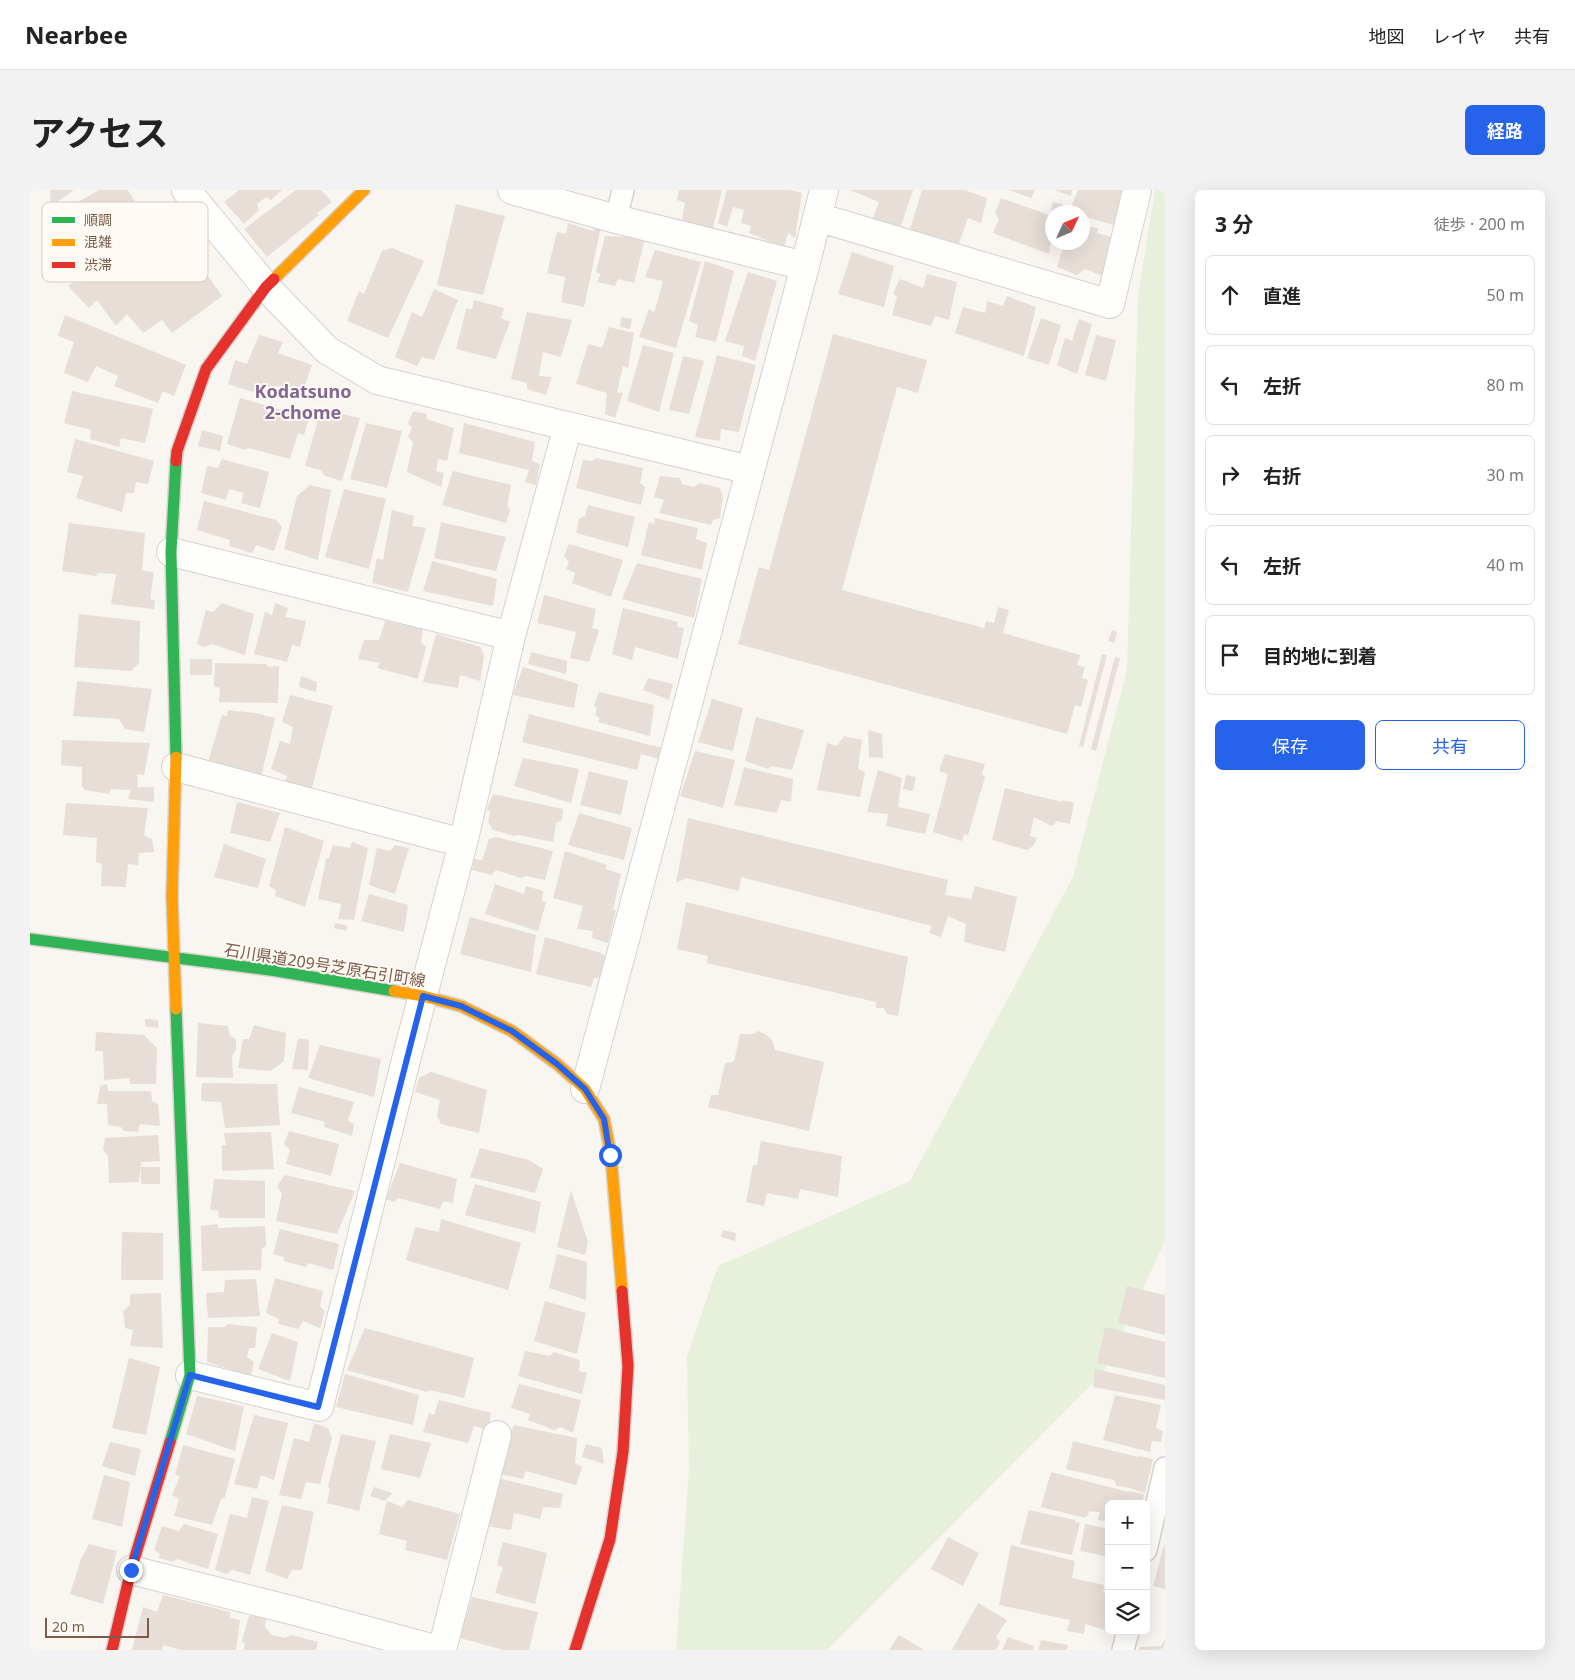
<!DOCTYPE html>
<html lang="ja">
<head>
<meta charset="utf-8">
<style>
  :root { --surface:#fff; --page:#f2f2f2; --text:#222; --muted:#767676; --line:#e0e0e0; --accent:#2563eb }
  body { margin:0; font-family:"Noto Sans","Noto Sans JP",sans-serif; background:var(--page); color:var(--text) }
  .controls { position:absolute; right:15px; bottom:15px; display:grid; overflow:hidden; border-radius:8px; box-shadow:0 5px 20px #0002 }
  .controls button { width:45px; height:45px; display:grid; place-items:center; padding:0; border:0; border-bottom:1px solid var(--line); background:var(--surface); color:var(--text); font:25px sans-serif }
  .compass { position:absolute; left:1015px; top:15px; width:45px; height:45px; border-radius:50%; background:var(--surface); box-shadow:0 5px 20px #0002; rotate:46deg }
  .scale { position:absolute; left:15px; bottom:12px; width:104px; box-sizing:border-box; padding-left:5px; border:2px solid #7a5c4d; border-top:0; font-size:14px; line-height:18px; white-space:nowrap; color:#7a5c4d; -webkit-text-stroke:4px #fffaf3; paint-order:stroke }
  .stop { position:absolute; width:15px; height:15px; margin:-11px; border:4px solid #2563eb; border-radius:50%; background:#fff }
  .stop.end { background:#2563eb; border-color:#fff; box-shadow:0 1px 5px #0008 }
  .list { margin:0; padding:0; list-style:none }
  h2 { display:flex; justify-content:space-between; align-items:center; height:65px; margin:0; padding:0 20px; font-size:21px }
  h2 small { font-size:16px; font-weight:400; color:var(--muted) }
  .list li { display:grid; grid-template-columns:32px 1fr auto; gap:15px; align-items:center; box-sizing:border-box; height:80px; margin:0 10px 10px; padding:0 10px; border:1px solid var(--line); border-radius:8px }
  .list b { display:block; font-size:19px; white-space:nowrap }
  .list em { font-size:16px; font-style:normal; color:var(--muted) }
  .actions { display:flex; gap:10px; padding:15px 20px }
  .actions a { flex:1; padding:11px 0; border:1px solid var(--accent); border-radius:8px; text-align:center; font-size:18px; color:var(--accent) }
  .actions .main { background:var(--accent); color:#fff }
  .icon { flex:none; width:28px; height:28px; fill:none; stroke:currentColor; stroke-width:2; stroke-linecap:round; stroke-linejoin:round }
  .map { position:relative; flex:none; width:1135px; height:1460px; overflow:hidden; border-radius:8px }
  header { display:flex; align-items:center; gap:30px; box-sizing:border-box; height:70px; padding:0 25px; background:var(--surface); border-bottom:1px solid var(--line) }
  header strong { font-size:24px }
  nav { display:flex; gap:28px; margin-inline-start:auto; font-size:18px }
  .intro { display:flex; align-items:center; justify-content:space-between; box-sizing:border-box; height:120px; padding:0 30px }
  h1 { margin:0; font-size:35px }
  .button { padding:12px 22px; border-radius:8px; background:var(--accent); color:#fff; font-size:18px; font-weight:700 }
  main { display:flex; gap:30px; padding:0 30px }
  aside { flex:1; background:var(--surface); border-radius:8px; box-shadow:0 5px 20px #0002 }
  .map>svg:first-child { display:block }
</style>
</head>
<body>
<header>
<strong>Nearbee</strong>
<nav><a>地図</a><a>レイヤ</a><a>共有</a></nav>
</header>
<div class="intro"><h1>アクセス</h1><a class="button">経路</a></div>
<main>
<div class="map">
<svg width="1135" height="1460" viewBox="0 0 1135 1460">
  <rect width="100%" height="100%" fill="#f9f5f0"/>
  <path fill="#e7f0db" d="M1125 0H1135V1051L1073 1183 797 1460H646L659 1279 657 1167 688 1076 880 991 1043 687 1097 480 1108 105Z"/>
  <path fill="#e6ded7" d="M20 0H44L21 16Z
    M69 0H98L108 17 66 49 41 16Z
    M209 0H252L241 10 236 7 227 14 229 20 214 34 194 12Z
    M266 0H291L302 12 287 23 289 25 237 67 214 39Z
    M649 0H692L683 38 652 31 655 13 647 10Z
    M697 0H761L772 3 765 48 758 43 754 57 719 43 721 36 711 33 714 20 703 17 697 37 688 33Z
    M820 0H883L870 39 842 31 849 12Z
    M892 0H934L957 8 951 33 938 28 928 56 879 43Z
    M979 0H1005L1001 8Z
    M1024 0H1042L1041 6Z
    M1048 0H1094L1084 35 1052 26V22H1039Z
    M971 8 1022 26V48L1019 64 963 43 969 29 965 23Z
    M1023 12 1033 15 1030 22 1021 20Z
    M426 14 475 26 453 105 407 95Z
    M538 33 563 41 566 38 571 37 554 117 531 112 535 87 517 83 527 42 536 44Z
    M1052 36 1068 38 1067 43 1085 48 1073 86 1055 79 1047 85 1027 77 1035 52H1052Z
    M575 46 615 48 604 93 588 89 585 96 567 92 571 84 566 82Z
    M157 56 192 106 142 143 132 130 113 143 97 124 86 136 67 110 59 118 38 96 83 64 92 75 100 67 110 78 131 59 138 69Z
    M362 58 394 71 358 148 317 131 329 101 334 104 352 61Z
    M625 60 671 72 646 158 609 147 619 119 624 123 633 91 615 87Z
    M822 62 864 76 854 117 808 104Z
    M675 71 704 81 686 152 665 147 668 135 659 131Z
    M718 82 747 91 725 171 712 166 714 156 695 151Z
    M897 84 927 92 919 130 905 126 901 136 862 125 867 107 863 103 870 89 893 98Z
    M404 99 428 110 404 170 392 167 387 176 365 167 382 122 392 127Z
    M977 106 1006 117 994 166 925 143 933 117 955 123 957 111 973 116Z
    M444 110 474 118 471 128 480 132 466 169 426 159 436 119H442Z
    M497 122 542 130 531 167 513 162 509 186 522 187 516 205 497 199V193L481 189Z
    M35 125 156 175 144 206 133 201 128 213 84 196 88 186 66 176 58 192 34 183 44 152 28 146Z
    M591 127 602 129 600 139 590 137Z
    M1011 128 1031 135 1019 175 997 168Z
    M1049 129 1062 134 1047 184 1027 175 1035 148 1042 151Z
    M579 137 604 143 598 178 593 176 587 202 593 203 585 228 575 224 577 203 546 194 558 154 572 158Z
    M803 144 897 170 888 203 867 197 812 400 954 438 956 431 964 433 968 417 979 420 973 443 1050 465 1047 475 1055 477 1052 488 1058 490 1051 517 1045 515 1037 544 708 454 729 377 739 380Z
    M229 145 253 152 248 163 282 175 272 204 246 196 238 207 198 194 205 170 217 174Z
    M1066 145 1086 150 1076 191 1055 185Z
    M613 155 644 163 629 222 597 211Z
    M687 165 726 175 709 242 691 239 690 251 665 247Z
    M653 166 674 171 659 224 639 220Z
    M42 201 123 219 115 253 91 248 89 257 60 249 61 240 34 233Z
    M210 208 279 228 274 245 268 243 260 269 218 258 215 260 197 254Z
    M291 219 330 228 312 291 295 286 291 280 275 276Z
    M383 221 397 224 396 229 424 238 417 271 408 269 406 281 414 283 411 297 377 282 383 252 378 247 382 237 378 234Z
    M336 233 372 241 357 298 320 289Z
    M434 233 505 252 502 271 510 274 506 295 495 292 499 280 429 263Z
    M172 240 193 246 190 261 168 256Z
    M45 249 124 271 118 294 106 292 104 303H96L92 322 46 308 53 286 37 282Z
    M566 268 613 278 610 293 615 297 611 315 546 298 553 270 562 271Z
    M192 269 239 282 230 318 211 313 214 303 199 299 196 310 171 303 177 276 188 278Z
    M423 281 481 295 477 316 480 320 476 333 412 315Z
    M630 286 650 288 652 294 664 297 670 293 690 298 693 307 690 328 683 330 681 335 629 323 634 310 624 307Z
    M280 295 301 300 288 370 254 359 267 306Z
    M314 299 356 309 339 379 295 367Z
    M174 311 246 330 252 337 244 361 226 355 222 363 199 356 200 350 167 340Z
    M558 315 605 327 598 357 546 343 549 329 555 326Z
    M362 320 384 326 382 336 396 338 378 402 342 393 347 368 353 370Z
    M625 328 668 338 666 349 677 353 672 380 611 365 619 332 624 334Z
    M411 332 476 347 466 381 404 368Z
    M39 333 115 343 112 380 124 383 120 409 125 410 124 419 81 414 86 384 68 383 66 386 32 381Z
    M539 354 593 370 581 407 542 393 545 383 536 379 539 372 534 366Z
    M402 371 467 389 463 416 393 401Z
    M607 373 672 389 664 428 592 409Z
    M514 405 566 419 562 438 569 440 559 472 540 468 546 442 507 433Z
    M192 413 224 424 215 465 182 454 174 457 167 454 176 420 183 422Z
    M245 413 258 418 255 427 276 431 270 457 262 455 257 472 224 464 235 422 242 425Z
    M593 418 648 432 647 437 654 438 648 469 605 457 602 470 582 464Z
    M49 424 110 431 109 473 101 481 44 477Z
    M355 431 393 439 391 452 396 457 388 489 347 478 350 473 328 469 334 450H349Z
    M1082 440 1087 442 1084 453 1078 451Z
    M406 444 451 457 454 467 450 491 430 485 428 498 393 492Z
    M501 462 537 471 536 484 498 474Z
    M1072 464 1077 465 1053 557 1049 556Z
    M1085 467 1090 468 1066 561 1061 559Z
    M160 469H182V485H160Z
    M185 473 236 474 239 477 249 476 248 513 189 512 190 498 184 496Z
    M493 477 548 494 544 518 483 505Z
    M271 486 287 492 286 502 269 497Z
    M618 488 643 494 639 510 613 500Z
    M47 491 122 499 114 542 95 539 89 529 43 526Z
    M569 502 624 515 620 546 568 532 570 528 565 525 567 519 564 515Z
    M260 505 303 516 281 602 255 594 257 586 241 579 250 551 260 554 263 537 252 532Z
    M682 509 713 518 703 561 668 552Z
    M198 520 225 523 245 528 231 587 178 572 192 525 197 526Z
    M499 524 632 558 629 569 611 564 607 580 492 552Z
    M726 527 774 540 762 580 742 576 738 579 715 571Z
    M838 540 852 544 853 568 839 567Z
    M814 546 832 550 828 579 835 582 830 607 787 600 797 553 807 556Z
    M32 550 120 553 114 585 107 584 108 597H124V612L98 609 101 600 81 599 79 604 55 600 52 596V577L31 575Z
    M665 561 705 570 693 618 650 606Z
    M915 564 955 574 952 584 955 587 938 645 934 644 932 651 903 642 918 584 909 581Z
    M493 568 549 579 541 613 484 596Z
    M714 577 763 589 761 612 751 610 747 623 704 615Z
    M848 580 872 588 868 617 900 624 895 644 856 636 858 624 837 622Z
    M559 581 598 591 591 625 550 615Z
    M876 585 886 587 883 601 873 599Z
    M975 598 1032 612V610L1044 613 1040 634 1027 631 1022 636 1004 627 1000 646 1007 648 1003 656 997 660 962 650Z
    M463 604 533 619 532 630 526 633 523 652 489 645 484 646 463 640 458 632 460 622 457 619Z
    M207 612 250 623 240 652 200 643Z
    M36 613 118 618 114 646 122 649 124 662 109 663 108 675 98 674 96 697 71 696 72 674 66 672 67 648 33 645Z
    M549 623 602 638 594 670 538 655Z
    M658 628 918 690 915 705 941 709 945 696 987 707 975 762 934 752 936 734 918 726 911 747 899 743 902 736 711 687 709 701 656 688 646 693Z
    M255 637 294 651 275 717 245 706 246 700 239 696Z
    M466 647 523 661 515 690 496 686 491 688 466 680 461 685 442 680 444 669 452 670 459 649Z
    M322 652 338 658 324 730 308 729 311 714 288 709 296 669 299 668 303 655 320 658Z
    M194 654 236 669 228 698 184 687Z
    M365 655 379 658 365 704 339 695 347 658 360 661Z
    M535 661 577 675 575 679 591 684 583 720H586L578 753 562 748 563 741 547 739 553 716 523 708Z
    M465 694 494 704 496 696 513 701 512 711 516 712 508 741 455 724Z
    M339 704 378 715 374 742 331 731Z
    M656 712 878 767 868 826 857 824 854 818H846V812L677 773 678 766 647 759Z
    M440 727 506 745 501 782 430 764Z
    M305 733 318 736 316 741 304 738Z
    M515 747 571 763 576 767 569 788H564L561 797 506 784Z
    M115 829 128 830V838L115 836Z
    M168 833 198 836 200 846 206 849V860L202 866 203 888 166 887Z
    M224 835 256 843 254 871 241 881 208 878 213 849H219Z
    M728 841 737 845 742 850 745 860 794 872 779 941 678 917 681 905H688L695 873 704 872 710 844H724Z
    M66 842 114 845 127 858 126 894H100L99 888 74 890 73 861H65Z
    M268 848 279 850 278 880 262 879Z
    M290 855 351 869 344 907 278 888Z
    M401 882 457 900 449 943 411 934 407 926 410 910 385 902 389 888Z
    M172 893 247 894 250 935 195 938 191 912 171 911Z
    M77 894 78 901H121L122 911 128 914 130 936 110 934 108 942 94 941 91 937 78 935 77 914H67L70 896Z
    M269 897 324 912 318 931 324 934 322 946 294 937 295 932 261 923Z
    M259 941 309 954 301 986 256 974 260 960 254 954Z
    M241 942 244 979 192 981V955H196L194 943Z
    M128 945 130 971 111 972 109 992 79 993 78 965 73 960 75 948Z
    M731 951 812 966 808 1007 770 999 768 1009 737 1003 734 1016 716 1012 723 975H727Z
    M450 958 499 970 513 979 505 1003 440 987Z
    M370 973 427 989 423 1013 413 1011 410 1019 368 1008 364 1012 356 1009Z
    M111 977H130V994H111Z
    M255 985 325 1001 307 1044 246 1031 252 1004 247 996Z
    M184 989 235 991V1028H189L188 1020H180Z
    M445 994 511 1012 505 1043 435 1025Z
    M541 1000 558 1052 555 1065 527 1057Z
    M411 1029 491 1053 478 1100 376 1070 385 1037 409 1042Z
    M188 1034V1038L235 1036 236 1056 232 1058 231 1080 172 1081 171 1036Z
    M250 1039 309 1054 303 1080 278 1073 276 1077 254 1071V1067L243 1064Z
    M693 1040 706 1043 705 1051 691 1047Z
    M92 1042 133 1043V1090H91Z
    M527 1064 557 1072 556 1110 519 1098Z
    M245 1088 293 1101 290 1116 295 1121 290 1138 273 1131 268 1139 248 1134 249 1129 236 1123Z
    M226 1089 230 1126 178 1128 176 1103 194 1102 195 1090Z
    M1097 1096 1135 1105V1145L1088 1133Z
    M131 1103 133 1158 100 1156 103 1140 95 1138 93 1121 100 1115V1104Z
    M515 1111 556 1123 547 1164 504 1151Z
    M198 1134 227 1137 225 1158H219L217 1167 224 1172 221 1186 177 1172 178 1137H194Z
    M1075 1137 1135 1152V1188L1067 1173Z
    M335 1138 444 1168 434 1208 400 1200 397 1202 317 1180Z
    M242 1143 268 1152 260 1191 228 1179Z
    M495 1161 520 1166 524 1162 550 1170 549 1181 557 1183 552 1204 488 1186Z
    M99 1168 130 1177 116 1245 82 1238Z
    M1065 1179 1135 1195V1210L1063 1197Z
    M315 1184 389 1205 383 1235 306 1217Z
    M489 1194 551 1210 543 1243 531 1237 524 1240 498 1230 500 1224 481 1218Z
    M1085 1205 1131 1215 1126 1238 1133 1241 1131 1252 1122 1251 1120 1262 1073 1250Z
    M167 1206 214 1216 205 1261 156 1244Z
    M409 1210 461 1223 458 1240 444 1236 438 1253 393 1242 399 1223 404 1225Z
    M224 1225 258 1233 244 1290 231 1285 227 1299 204 1294Z
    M284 1233 298 1238 302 1248 290 1294 276 1292 271 1309 249 1305 264 1248 279 1252Z
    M484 1235 547 1248 545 1273 552 1277 546 1295 496 1281 493 1289 470 1284 480 1255 477 1250Z
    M311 1244 346 1251 329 1321 297 1313 300 1299 298 1296Z
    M360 1244 401 1253 390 1288 351 1279Z
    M1043 1251 1108 1267V1266L1123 1269 1115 1303 1096 1297 1087 1296 1084 1290 1036 1279Z
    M80 1252 111 1259 105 1286 72 1276Z
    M556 1254 572 1258 574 1274 552 1267Z
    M153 1255 205 1269 195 1307 191 1309 182 1335 144 1326 149 1309 142 1305 150 1286 145 1285Z
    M1021 1282 1099 1302V1301L1114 1304 1112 1314H1079V1332L1068 1330 1070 1322H1068L1059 1321 1058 1326H1056L1055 1328 1011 1317Z
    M74 1285 100 1292 92 1337 62 1329Z
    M468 1288 533 1304 530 1318 513 1317 510 1329 484 1323 481 1340 455 1336Z
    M344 1297 362 1303 355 1311 340 1306Z
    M222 1307 239 1311 220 1385 202 1380 197 1384 185 1380 200 1324 217 1328Z
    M378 1310 430 1324 417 1370 375 1360 377 1351 349 1344 357 1311 372 1317Z
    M252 1315 284 1322 272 1380H262L257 1389 235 1381Z
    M999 1320 1045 1330V1332L1050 1333 1042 1365 990 1354Z
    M154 1334 188 1344 178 1379 147 1369 143 1372 129 1368 130 1364 124 1360 132 1336 149 1341Z
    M1055 1334 1079 1339V1367L1050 1361Z
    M918 1347 949 1363 933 1396 901 1379Z
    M473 1352 517 1363 505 1414 465 1403 473 1377 467 1375Z
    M59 1354 87 1361 73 1414 40 1404 51 1369Z
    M981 1355 1045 1371 1042 1388 1074 1395 1073 1403H1079L1078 1441 1055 1434 1054 1444 1037 1441 1040 1430 969 1415Z
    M1134 1355H1135V1399L1123 1396Z
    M133 1405 200 1422V1428L210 1430 206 1460H151L133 1455 132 1460H102L113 1417 127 1422Z
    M442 1407 508 1422 499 1460H474L430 1448Z
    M948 1413 977 1430 966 1447 970 1452 966 1460H922Z
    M219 1426 236 1427 235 1437 242 1445 255 1448 261 1445 288 1452 286 1460H214L215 1455 212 1451Z
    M869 1445 894 1460H859Z
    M978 1447 1004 1456 1003 1460H972Z
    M1135 1449V1460H1109L1110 1457 1131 1456Z
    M1011 1450 1038 1455 1037 1460H1008Z"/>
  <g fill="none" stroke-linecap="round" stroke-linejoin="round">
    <g stroke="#d7d1cb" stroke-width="24">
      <path id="lane" d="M586 29 593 0
        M1116 1360 1135 1278
        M1093 1460 1098 1441"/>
    </g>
    <g stroke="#d7d1cb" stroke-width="30">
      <path id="street" d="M156 0 236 97 297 160 347 190 720 280
        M482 0 586 29 775 76
        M787 27 1080 114 1107 0
        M141 362 481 446
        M146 577 433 653
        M555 899 775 76 794 0
        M160 1185 289 1217 378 862 433 653 481 446 538 236
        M101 1380 261 1420 408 1460
        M412 1460 467 1245"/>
    </g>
    <g stroke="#d9d2cb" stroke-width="14">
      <path id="fast" d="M146 567 141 362 146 271
        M0 749 247 781 364 801
        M140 1252 160 1185 146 819"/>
    </g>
    <g stroke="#d9d2cb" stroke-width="14">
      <path id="slow" d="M244 89 334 0
        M146 567 142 706 146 819
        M364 801 393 806 431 816 482 841 527 874 555 899 574 929 581 965 592 1101"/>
    </g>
    <g stroke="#d9d2cb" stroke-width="14">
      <path id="jam" d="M146 271 147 261 176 179 236 97 244 89
        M82 1460 101 1380 140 1252
        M545 1460 580 1349 593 1262 598 1176 592 1101"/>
    </g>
    <use href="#lane" stroke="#fefefd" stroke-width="21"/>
    <use href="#street" stroke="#fefefd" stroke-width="28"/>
    <use href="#fast" stroke="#30b455" stroke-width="11"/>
    <use href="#slow" stroke="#ff9f0a" stroke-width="11"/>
    <use href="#jam" stroke="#e5322d" stroke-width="11"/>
  </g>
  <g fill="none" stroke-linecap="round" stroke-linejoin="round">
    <path stroke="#2563eb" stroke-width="6" d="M101 1380 160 1185 288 1217 393 806 431 816 482 841 527 874 555 899 574 929 580 965"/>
  </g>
  <g text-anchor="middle" stroke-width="4" stroke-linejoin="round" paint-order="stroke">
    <g font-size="16" fill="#7a5c4d" stroke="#fffaf3">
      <text transform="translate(295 775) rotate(9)" y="6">石川県道209号芝原石引町線</text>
    </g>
    <g font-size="18" font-weight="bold" fill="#846695" stroke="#fffaf3">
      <text x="273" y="208">Kodatsuno<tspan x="273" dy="21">2-chome</tspan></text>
    </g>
  </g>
  <rect x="12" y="12" width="166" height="80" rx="8" fill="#fffaf3" stroke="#d7cbc1" stroke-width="1"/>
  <rect x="22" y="27" width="23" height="6" fill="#30b455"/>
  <rect x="22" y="49" width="23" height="7" fill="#ff9f0a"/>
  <rect x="22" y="72" width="23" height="6" fill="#e5322d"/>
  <g font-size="14" fill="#7a5c4d">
    <text x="54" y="35">順調</text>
    <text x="54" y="57">混雑</text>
    <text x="54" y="80">渋滞</text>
  </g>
</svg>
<div class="controls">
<button>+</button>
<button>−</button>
<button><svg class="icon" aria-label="layers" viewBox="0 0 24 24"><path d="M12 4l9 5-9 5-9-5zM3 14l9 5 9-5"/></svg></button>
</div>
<svg class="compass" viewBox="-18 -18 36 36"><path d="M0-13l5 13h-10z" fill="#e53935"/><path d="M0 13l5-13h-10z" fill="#767676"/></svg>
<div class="scale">20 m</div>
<div class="stop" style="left:580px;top:965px"></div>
<div class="stop end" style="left:101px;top:1380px"></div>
</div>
<aside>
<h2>3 分<small>徒歩 · 200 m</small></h2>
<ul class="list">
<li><svg class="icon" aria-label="ahead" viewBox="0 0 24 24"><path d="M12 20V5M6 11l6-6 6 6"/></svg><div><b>直進</b></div><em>50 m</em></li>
<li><svg class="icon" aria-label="left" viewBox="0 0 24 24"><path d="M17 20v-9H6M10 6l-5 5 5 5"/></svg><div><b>左折</b></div><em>80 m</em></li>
<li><svg class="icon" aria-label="right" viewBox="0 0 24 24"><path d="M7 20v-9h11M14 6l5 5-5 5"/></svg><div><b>右折</b></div><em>30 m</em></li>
<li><svg class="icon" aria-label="left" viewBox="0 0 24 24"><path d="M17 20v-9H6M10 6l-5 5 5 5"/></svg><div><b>左折</b></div><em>40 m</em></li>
<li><svg class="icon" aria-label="arrive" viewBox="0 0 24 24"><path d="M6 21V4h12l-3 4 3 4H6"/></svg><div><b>目的地に到着</b></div></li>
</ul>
<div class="actions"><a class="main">保存</a><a>共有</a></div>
</aside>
</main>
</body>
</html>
